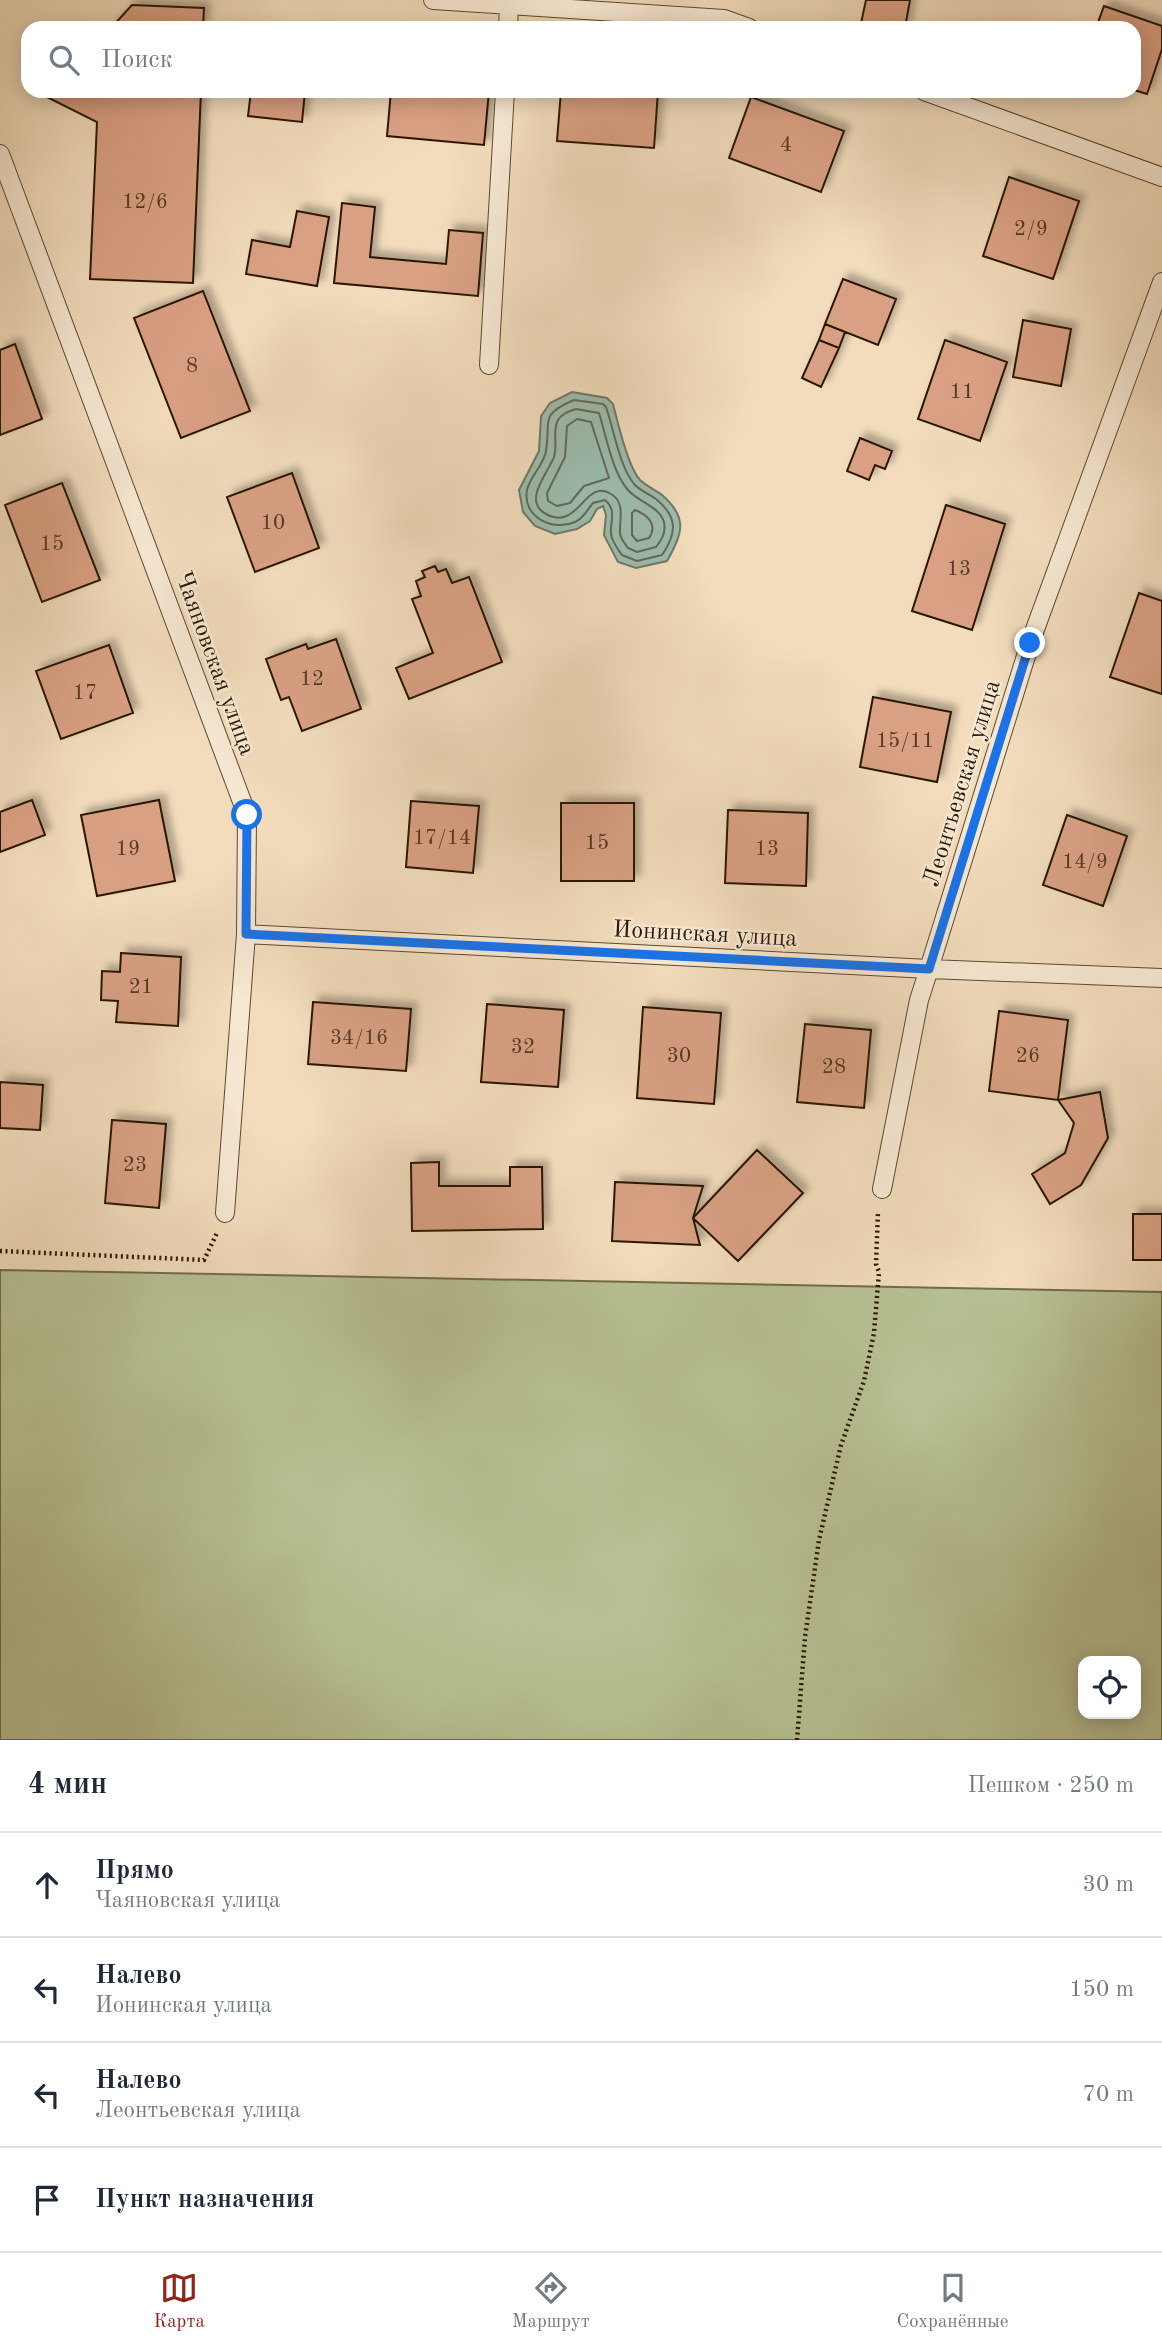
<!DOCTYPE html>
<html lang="ru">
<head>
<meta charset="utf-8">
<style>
  :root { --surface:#fff; --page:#f2f2f3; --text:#1f2937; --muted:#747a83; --line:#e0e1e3; --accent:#8f2418 }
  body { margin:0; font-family:"Old Standard TT",serif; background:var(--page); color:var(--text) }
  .controls { position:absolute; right:21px; bottom:21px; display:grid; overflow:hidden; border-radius:14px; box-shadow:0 4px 18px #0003 }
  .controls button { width:63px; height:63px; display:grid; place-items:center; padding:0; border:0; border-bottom:2px solid var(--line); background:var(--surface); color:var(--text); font:35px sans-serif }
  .stop { position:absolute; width:21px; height:21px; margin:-16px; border:5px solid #1a73e8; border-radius:50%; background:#fff }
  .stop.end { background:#1a73e8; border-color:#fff; box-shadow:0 2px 7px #0008 }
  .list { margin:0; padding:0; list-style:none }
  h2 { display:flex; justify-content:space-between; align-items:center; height:91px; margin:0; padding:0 28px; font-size:30px }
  h2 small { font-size:23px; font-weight:400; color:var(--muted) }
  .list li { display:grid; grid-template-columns:46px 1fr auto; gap:21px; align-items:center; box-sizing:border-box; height:105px; padding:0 28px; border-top:2px solid var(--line) }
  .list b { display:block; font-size:26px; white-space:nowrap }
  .list p { margin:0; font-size:23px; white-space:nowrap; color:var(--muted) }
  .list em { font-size:23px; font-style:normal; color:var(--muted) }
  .icon { flex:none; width:38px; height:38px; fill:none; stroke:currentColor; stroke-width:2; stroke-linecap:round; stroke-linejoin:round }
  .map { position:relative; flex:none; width:1162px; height:1740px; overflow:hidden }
  .search { position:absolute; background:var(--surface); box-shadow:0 4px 18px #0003; left:21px; right:21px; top:21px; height:77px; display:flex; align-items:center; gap:18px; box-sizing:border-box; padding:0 24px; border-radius:21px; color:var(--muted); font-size:26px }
  .sheet { height:511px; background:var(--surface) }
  nav { display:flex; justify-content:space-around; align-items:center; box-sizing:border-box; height:98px; border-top:2px solid var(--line); background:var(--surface); font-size:19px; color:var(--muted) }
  nav a { display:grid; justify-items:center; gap:4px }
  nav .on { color:var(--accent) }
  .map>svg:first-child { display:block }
</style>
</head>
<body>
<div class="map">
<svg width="1162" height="1740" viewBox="0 0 1162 1740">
  <defs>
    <filter id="shadow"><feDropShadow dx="6" dy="-6" stdDeviation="3.5" flood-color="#0004"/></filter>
  </defs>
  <rect width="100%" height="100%" fill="#f2dcbc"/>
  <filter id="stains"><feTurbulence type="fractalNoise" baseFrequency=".00286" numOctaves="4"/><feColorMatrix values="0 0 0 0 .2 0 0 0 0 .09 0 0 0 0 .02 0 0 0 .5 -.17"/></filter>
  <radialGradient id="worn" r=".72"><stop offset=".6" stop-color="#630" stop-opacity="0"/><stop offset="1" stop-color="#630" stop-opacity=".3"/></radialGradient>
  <path fill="#b7c193" stroke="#706c4a" stroke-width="2" fill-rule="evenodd" d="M0 1270 1162 1292V1740H0ZM1083 1661H1136V1714H1083Z"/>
  <path fill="#9cbcae" stroke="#6e7a68" stroke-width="2" d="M572 392 607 398 613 404C618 423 628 467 640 480 646 486 656 490 662 495 689 518 682 535 667 561L636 568 618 562 604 535 606 515 603 506 597 509 590 521 577 529 555 534 535 526 523 512 519 490 539 451 541 416 550 403Z"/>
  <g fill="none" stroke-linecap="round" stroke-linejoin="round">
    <path stroke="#626a57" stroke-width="2" d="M574 400 603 404 606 407C614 430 619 465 634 484 639 490 649 494 656 499 678 517 677 533 662 555L637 561 622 555C618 549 612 542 611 534 610 521 617 510 605 500L593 503C587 510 584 518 575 522 553 532 522 517 527 490 530 476 544 465 546 451 551 420 539 415 574 400Z
      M576 409 599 413C606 435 612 472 628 490 638 502 659 506 664 522 666 533 662 539 656 547L637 552 628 548C625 544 621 539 620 534 619 520 626 503 611 494 585 477 579 532 546 514 522 501 548 473 554 457 558 445 552 431 558 420 562 413 570 411 576 409Z
      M577 419 591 422 609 478 584 486 570 503 557 506 548 501 547 493 565 457 567 426Z
      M635 510C648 515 658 525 649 538L637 541 632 535V513Z"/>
  </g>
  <path fill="#d9a083" stroke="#291800" stroke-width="2" filter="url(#shadow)" d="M866 0H910L905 28H860Z
    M132 5 204 8 203 28H111Z
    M1104 6 1162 26V49L1147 94 1134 90V28H1096Z
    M35 91H201L193 283 90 279 97 122Z
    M251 91H305L302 122 248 116Z
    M391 91H489L484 145 387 136Z
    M561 91H658L654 148 557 141Z
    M751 97 844 131 821 192 729 158Z
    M1009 177 1079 201 1053 279 983 256Z
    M342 203 375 207 370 257 446 264 449 230 483 233 478 296 334 283Z
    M297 211 329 217 317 286 246 274 252 240 290 247Z
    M843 279 896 299 878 345 825 324Z
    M203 291 250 411 181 438 134 318Z
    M1023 320 1071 329 1061 386 1013 377Z
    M825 324 845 332 839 348 819 340Z
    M819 340 839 348 821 387 802 378Z
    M945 340 1007 362 980 441 918 419Z
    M15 344 42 419 0 435V350Z
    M860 438 892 451 885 469 875 465 869 480 847 471Z
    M292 473 319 548 255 572 227 497Z
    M62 483 100 580 42 602 5 505Z
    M946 505 1005 524 972 630 912 611Z
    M435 566 438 572 446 569 452 583 469 577 502 662 409 699 396 668 433 653 412 599 421 596 416 581 425 577 422 571Z
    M1139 593 1162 601V694L1110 677Z
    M336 639 361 709 302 731 289 697 281 700 266 659 306 644 308 649Z
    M109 645 133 713 61 739 36 671Z
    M873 697 951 712 937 782 860 767Z
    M32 800 45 835 0 852V812Z
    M159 800 175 881 97 896 81 815Z
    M411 801 479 806 473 873 406 867Z
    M561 803H634V881H561Z
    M728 810 808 813 806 886 725 883Z
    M1067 815 1127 836 1103 906 1043 885Z
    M121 953 181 957 178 1026 116 1022 118 1001 101 1000 102 971 120 972Z
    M313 1002 411 1009 406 1071 308 1064Z
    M487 1004 564 1010 558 1087 481 1082Z
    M643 1007 721 1013 714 1104 637 1098Z
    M999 1011 1068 1020 1058 1100 989 1091Z
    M805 1024 871 1030 864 1108 797 1102Z
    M0 1082 43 1085 40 1130 0 1128Z
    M1100 1092 1108 1138 1081 1185 1050 1204 1032 1174 1065 1153 1074 1123 1058 1100Z
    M112 1120 166 1124 159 1208 105 1203Z
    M757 1150 803 1193 738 1261 693 1218Z
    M439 1162V1186H510V1167H542L543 1229 412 1231 411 1163Z
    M615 1182 703 1186 693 1218 700 1245 612 1241Z
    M1133 1214H1162V1260H1133Z"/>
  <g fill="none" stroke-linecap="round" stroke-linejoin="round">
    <g stroke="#5b492f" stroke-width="20">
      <path id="service" d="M433 0 724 19 749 28
        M508 28 509 5
        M924 91 1162 177
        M0 154 247 815 246 934 225 1213
        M489 365 505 91
        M246 934 929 969 1162 978
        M882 1189 919 1000 929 969 1030 643 1162 282"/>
    </g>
    <path stroke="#291800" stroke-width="4.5" stroke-dasharray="2 3.5" stroke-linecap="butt" d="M0 1251 204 1260 217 1233
      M797 1740 805 1637 819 1540 841 1445 864 1381 874 1333 879 1272 876 1264 878 1211"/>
    <use href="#service" stroke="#f7e8d3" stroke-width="18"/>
  </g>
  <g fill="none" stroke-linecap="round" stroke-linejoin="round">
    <path stroke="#1a73e8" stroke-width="9" d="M247 815 246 934 929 969 1030 643"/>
  </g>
  <g text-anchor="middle" stroke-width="5" stroke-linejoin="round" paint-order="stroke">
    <g font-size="21" fill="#553a21">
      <text x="786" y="151">4</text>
      <text x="145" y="208">12/6</text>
      <text x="1031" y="235">2/9</text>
      <text x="192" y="372">8</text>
      <text x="962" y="398">11</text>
      <text x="273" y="529">10</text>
      <text x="52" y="550">15</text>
      <text x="959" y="575">13</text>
      <text x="312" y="685">12</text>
      <text x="85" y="699">17</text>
      <text x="905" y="747">15/11</text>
      <text x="442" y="844">17/14</text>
      <text x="597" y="849">15</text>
      <text x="128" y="855">19</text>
      <text x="767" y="855">13</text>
      <text x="1085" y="868">14/9</text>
      <text x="141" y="993">21</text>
      <text x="359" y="1044">34/16</text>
      <text x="523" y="1053">32</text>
      <text x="679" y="1062">30</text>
      <text x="1028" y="1062">26</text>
      <text x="834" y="1073">28</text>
      <text x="135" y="1171">23</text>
    </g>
    <g font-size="24" fill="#291800" stroke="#f7e8d3">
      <text transform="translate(216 663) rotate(70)" y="8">Чаяновская улица</text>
      <text transform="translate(961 783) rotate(-73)" y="8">Леонтьевская улица</text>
      <text transform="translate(705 933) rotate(3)" y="8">Ионинская улица</text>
    </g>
  </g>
  <rect width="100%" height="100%" filter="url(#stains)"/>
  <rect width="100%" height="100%" fill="url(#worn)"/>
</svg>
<div class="controls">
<button><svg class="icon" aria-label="locate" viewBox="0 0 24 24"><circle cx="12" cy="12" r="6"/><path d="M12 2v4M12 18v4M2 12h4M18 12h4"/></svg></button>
</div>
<div class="stop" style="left:247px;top:815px"></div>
<div class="stop end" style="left:1030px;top:643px"></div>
<div class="search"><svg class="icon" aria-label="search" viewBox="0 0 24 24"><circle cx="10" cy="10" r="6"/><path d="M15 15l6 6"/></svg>Поиск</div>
</div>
<section class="sheet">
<h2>4 мин<small>Пешком · 250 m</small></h2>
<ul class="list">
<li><svg class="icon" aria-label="ahead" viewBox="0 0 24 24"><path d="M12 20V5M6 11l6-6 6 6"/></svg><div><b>Прямо</b><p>Чаяновская улица</p></div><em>30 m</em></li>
<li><svg class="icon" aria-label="left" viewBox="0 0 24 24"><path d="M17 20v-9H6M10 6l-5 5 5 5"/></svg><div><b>Налево</b><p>Ионинская улица</p></div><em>150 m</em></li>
<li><svg class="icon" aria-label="left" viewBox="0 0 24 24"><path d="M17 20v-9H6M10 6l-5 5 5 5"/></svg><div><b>Налево</b><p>Леонтьевская улица</p></div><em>70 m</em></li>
<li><svg class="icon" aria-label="arrive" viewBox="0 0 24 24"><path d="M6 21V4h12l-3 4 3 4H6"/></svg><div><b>Пункт назначения</b></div></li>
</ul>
</section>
<nav>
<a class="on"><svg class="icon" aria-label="map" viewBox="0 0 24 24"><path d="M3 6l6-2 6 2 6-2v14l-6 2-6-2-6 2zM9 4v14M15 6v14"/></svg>Карта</a>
<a><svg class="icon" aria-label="directions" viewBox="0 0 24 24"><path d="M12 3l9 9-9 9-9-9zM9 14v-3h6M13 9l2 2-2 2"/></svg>Маршрут</a>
<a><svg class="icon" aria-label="saved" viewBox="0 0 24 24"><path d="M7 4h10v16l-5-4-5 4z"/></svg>Сохранённые</a>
</nav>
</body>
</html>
